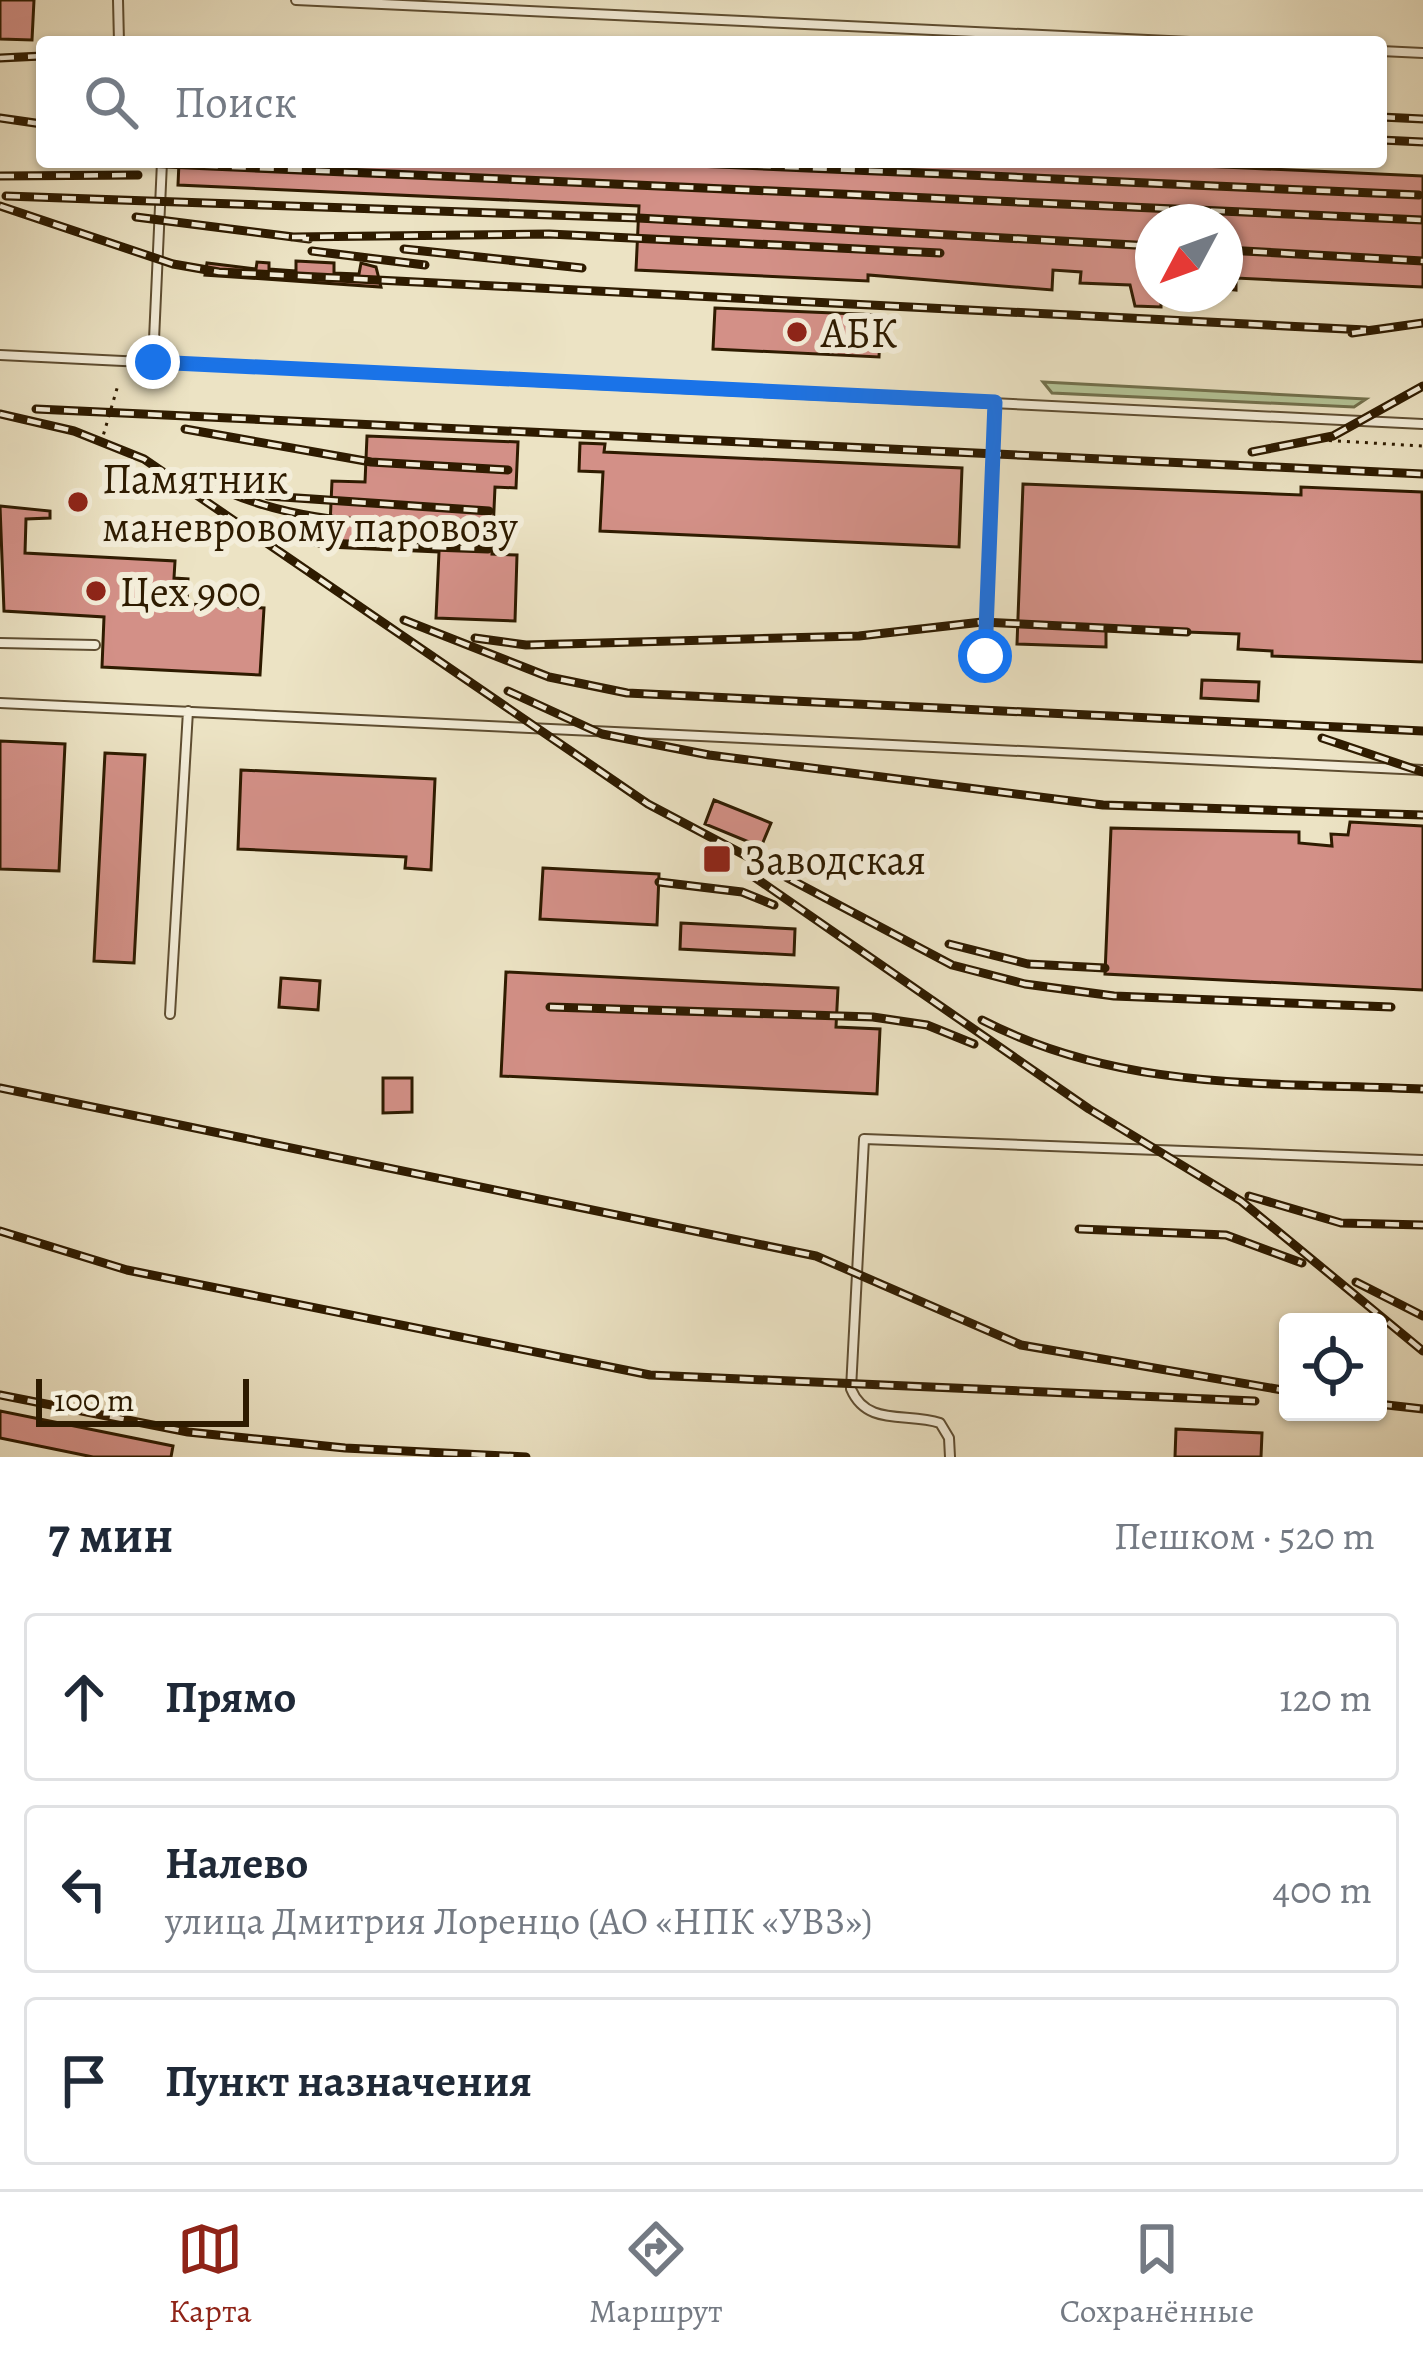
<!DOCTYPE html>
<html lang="ru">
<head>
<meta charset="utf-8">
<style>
  :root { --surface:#fff; --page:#f2f2f3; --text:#1f2937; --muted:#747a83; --line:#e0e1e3; --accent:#8f2418 }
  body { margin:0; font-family:Alegreya,serif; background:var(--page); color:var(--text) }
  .controls { position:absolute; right:36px; bottom:36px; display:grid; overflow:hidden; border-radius:12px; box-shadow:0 3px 9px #0004 }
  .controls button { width:108px; height:108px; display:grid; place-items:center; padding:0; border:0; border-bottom:3px solid var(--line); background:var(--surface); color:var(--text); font:60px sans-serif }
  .compass { position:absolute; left:1135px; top:204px; width:108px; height:108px; border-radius:50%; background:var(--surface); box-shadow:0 3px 9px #0004; rotate:229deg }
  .scale { position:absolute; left:36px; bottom:30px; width:213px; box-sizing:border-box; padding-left:12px; border:6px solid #2e1b00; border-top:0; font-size:33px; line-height:42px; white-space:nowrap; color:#2e1b00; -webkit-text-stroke:9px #f3edd9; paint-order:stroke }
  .stop { position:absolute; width:36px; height:36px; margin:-27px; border:9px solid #1a73e8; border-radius:50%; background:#fff }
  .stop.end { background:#1a73e8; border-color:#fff; box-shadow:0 3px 12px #0008 }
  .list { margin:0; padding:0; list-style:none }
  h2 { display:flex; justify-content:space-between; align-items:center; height:156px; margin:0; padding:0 48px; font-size:51px }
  h2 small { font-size:39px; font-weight:400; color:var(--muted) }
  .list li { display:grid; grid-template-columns:78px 1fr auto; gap:36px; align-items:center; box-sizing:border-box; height:168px; margin:0 24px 24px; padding:0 24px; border:3px solid var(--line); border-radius:12px }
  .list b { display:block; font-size:45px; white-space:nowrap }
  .list p { margin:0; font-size:39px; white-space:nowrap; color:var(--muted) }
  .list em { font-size:39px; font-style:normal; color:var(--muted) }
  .icon { flex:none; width:66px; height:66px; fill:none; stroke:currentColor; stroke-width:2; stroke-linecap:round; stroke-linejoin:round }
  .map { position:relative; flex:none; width:1423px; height:1457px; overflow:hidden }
  .search { position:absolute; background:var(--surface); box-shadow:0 3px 9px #0004; left:36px; right:36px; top:36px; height:132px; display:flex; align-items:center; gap:30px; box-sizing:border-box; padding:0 42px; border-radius:12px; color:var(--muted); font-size:45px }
  .sheet { height:732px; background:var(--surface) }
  nav { display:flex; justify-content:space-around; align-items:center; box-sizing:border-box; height:168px; border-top:3px solid var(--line); background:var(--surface); font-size:33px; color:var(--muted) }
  nav a { display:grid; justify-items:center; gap:6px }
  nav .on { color:var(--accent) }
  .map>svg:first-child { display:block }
</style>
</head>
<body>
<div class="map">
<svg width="1423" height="1457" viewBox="0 0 1423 1457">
  <rect width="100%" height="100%" fill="#ece3c4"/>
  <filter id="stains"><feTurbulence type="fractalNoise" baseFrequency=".00167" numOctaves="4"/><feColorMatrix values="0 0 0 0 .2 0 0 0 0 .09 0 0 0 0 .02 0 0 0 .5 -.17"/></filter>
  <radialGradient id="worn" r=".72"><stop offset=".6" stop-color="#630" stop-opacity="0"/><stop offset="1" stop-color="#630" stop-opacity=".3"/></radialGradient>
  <path fill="#b4c497" stroke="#71704c" stroke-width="3" d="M1043 382 1366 399 1354 407 1052 393Z"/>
  <path fill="#d39087" stroke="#2e1b00" stroke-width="3" d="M0 0H34L32 40 0 39Z
    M179 162H1114L1423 176V287L1236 278V290L1225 289V222H1153V294H1161V307L1135 306 1130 285 1080 283 1081 272 1053 270 1052 290 868 275V281L636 270 639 206 178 185Z
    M296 261 334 263V273L359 274 361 263 376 267 381 287 205 275 207 263 256 269 257 262 269 263V269L296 271Z
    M715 308 881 315 879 357 713 349Z
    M367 436 518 442 516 488 495 487 492 554 517 555 515 621 436 618 439 552 329 547 332 481 365 482Z
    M580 443 605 444 604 452 962 468 959 547 600 531 603 472 579 471Z
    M1023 484 1301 495V487L1422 492 1423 662 1272 656V651L1238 649 1239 634 1106 629V647L1017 644Z
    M0 506 50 511V518L26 519 25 553 175 561 174 578 188 579 187 604 264 608 260 675 102 667 104 617 4 611Z
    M1202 680 1259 682 1258 701 1201 698Z
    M0 741 65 744 59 871 0 869Z
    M105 753 145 755 134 963 94 961Z
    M241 770 435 779 431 870 405 868 406 857 238 849Z
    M714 800 771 823 761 847 705 824Z
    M1350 822 1423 826V990L1105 974 1111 828 1299 832V843L1332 846 1331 834 1348 835Z
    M543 868 659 874 657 925 540 919Z
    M681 923 795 929 794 955 680 949Z
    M506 972 838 988 836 1027 880 1029 877 1094 501 1076Z
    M281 978 320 981 318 1010 279 1007Z
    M383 1078H412V1112L383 1113Z
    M0 1411 173 1446 171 1457H93L0 1438Z
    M1176 1429 1262 1433 1261 1457H1175Z"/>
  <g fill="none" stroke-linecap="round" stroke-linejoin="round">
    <g stroke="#5e4d31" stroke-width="12">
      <path id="service" d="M118 0 119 42
        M296 0 1190 42
        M1381 51 1423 53
        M0 355 1423 424
        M153 362 162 162
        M0 643 95 645
        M985 656 995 402
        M0 703 1423 770
        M170 1014 188 711
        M950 1457 949 1438 940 1423C907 1412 867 1427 851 1389L864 1139 1423 1160"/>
    </g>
    <path stroke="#2e1b00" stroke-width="3" stroke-dasharray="3 6" stroke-linecap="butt" d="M1320 440 1423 446
      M101 443 118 385"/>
    <use href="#service" stroke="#f3edd9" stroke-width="8"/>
    <g stroke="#2e1b00" stroke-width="9">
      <path id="rail" d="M0 58 42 56
        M1381 117 1423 119
        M0 118 42 124
        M1381 140 1423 142
        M120 162 1423 220
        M673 162 1419 195
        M0 176 138 175
        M6 196 638 218 1153 246
        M0 206 173 264 219 272 1366 330
        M136 217 309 239
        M292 237 549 234 940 253
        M404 249 582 268
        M1225 250 1423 261
        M312 251 425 265
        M1352 333 1423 323
        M36 409 1423 474
        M0 414 74 431 144 459 648 804 952 965 1025 984 1114 996 1391 1007
        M185 429 371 462 508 470
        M1252 452 1333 436 1423 386
        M203 480C291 528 390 523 488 530
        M268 496 489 511
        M266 530 320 543 488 549
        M404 620 549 677 627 693 1423 731
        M475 638 526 645 859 636 982 622 1187 632
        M508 691 602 734 709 755 1103 805 1423 815
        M1322 738 1423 772
        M747 872 1089 1109 1241 1201 1423 1351
        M659 882 742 892 774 905
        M949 944 1028 964 1105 968
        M550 1007 873 1017 927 1025 974 1044
        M982 1020C1122 1092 1269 1082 1423 1089
        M0 1088 816 1256 1021 1345 1288 1391
        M1249 1196 1341 1223 1423 1225
        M1079 1229 1226 1235 1302 1263
        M0 1231 127 1270 650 1375 1255 1401
        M1356 1282 1423 1316
        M0 1395 188 1432 345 1448 526 1457
        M1378 1404 1423 1409"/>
    </g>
    <use href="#rail" stroke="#f3edd9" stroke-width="4.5" stroke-dasharray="14" stroke-linecap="butt"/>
  </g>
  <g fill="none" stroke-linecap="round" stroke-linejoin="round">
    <path stroke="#1a73e8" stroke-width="15" d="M153 362 995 402 985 656"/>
  </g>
  <g fill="#8f2418" stroke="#f3edd9" stroke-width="4.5">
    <circle cx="797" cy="332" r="12"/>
    <circle cx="78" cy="502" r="12"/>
    <circle cx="96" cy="591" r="12"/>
    <rect x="702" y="844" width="30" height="30" rx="6"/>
  </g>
  <g text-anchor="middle" stroke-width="12" stroke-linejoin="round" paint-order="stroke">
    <g font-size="42" fill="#2e1b00" stroke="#f3edd9" text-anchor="start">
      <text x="821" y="347">АБК</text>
      <text x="102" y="493">Памятник<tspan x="102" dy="48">маневровому паровозу</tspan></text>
      <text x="120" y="606">Цех 900</text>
      <text x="744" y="874">Заводская</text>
    </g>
  </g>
  <rect width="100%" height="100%" filter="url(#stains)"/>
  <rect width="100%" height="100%" fill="url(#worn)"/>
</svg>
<div class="controls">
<button><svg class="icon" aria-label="locate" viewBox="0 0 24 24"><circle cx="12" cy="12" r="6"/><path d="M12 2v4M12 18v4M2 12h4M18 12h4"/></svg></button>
</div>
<svg class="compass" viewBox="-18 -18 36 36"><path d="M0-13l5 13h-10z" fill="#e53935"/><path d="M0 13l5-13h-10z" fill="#747a83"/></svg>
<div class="scale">100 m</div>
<div class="stop" style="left:985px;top:656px"></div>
<div class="stop end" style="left:153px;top:362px"></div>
<div class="search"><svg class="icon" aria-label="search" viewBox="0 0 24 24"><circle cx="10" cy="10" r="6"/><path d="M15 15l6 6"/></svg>Поиск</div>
</div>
<section class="sheet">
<h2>7 мин<small>Пешком · 520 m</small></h2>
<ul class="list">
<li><svg class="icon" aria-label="ahead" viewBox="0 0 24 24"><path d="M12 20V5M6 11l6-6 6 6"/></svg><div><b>Прямо</b></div><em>120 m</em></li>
<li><svg class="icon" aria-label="left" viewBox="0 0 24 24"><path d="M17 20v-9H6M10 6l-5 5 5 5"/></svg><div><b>Налево</b><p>улица Дмитрия Лоренцо (АО «НПК «УВЗ»)</p></div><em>400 m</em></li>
<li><svg class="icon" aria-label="arrive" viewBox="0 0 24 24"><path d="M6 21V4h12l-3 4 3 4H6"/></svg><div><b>Пункт назначения</b></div></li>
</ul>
</section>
<nav>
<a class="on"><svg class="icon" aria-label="map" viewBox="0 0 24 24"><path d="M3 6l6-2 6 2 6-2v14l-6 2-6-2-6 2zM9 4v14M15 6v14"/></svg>Карта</a>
<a><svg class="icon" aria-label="directions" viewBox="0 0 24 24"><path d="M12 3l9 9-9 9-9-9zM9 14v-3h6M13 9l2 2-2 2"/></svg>Маршрут</a>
<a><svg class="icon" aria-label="saved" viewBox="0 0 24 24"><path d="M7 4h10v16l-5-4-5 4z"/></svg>Сохранённые</a>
</nav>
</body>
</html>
